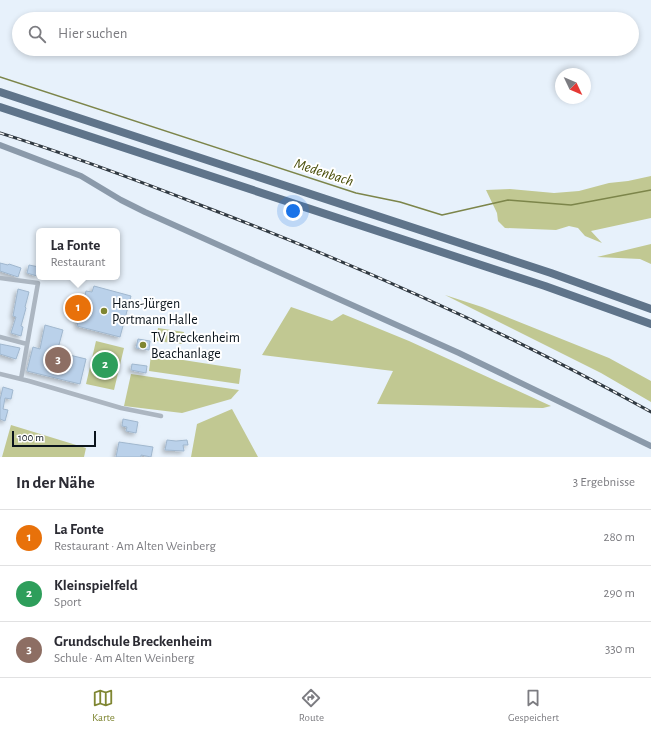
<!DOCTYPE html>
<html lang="de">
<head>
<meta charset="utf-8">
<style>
  :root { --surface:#fff; --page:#f2f2f3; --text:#2b2b33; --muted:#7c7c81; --line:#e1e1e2; --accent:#7f8632 }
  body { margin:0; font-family:"Alegreya Sans",sans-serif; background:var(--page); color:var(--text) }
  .compass { position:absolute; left:555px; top:68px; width:36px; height:36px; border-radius:50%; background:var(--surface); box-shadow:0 2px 6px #0003; rotate:134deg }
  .scale { position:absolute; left:12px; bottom:10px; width:84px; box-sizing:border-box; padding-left:4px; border:2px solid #0b141c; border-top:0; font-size:11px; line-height:14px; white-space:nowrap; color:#0b141c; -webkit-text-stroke:3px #fff; paint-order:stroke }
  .you { position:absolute; left:293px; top:211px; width:14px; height:14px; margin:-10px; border:3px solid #fff; border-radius:50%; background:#1a73e8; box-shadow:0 0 0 6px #1a73e833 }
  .badge { display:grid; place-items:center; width:26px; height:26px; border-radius:50%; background:var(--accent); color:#fff; font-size:13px; font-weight:700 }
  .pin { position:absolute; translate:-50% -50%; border:2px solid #fff; box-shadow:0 1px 4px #0006 }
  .popup { position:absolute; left:36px; top:228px; width:84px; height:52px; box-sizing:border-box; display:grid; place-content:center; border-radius:6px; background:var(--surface); filter:drop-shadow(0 1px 3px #0005); font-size:13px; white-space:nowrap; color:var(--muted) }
  .popup b { font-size:15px; color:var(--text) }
  .popup::after { content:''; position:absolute; left:50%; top:100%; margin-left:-8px; border:8px solid transparent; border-top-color:var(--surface) }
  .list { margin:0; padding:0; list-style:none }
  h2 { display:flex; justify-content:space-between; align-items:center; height:52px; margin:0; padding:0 16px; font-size:17px }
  h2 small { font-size:13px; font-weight:400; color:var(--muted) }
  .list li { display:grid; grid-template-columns:26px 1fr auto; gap:12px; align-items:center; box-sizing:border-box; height:56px; padding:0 16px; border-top:1px solid var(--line) }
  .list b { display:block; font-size:15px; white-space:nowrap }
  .list p { margin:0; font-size:13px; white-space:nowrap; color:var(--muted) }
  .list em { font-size:13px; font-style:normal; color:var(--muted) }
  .icon { flex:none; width:22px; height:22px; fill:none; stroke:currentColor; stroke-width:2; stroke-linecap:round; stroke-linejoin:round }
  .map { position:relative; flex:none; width:651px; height:457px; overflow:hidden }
  .search { position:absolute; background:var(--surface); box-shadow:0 2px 6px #0003; left:12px; right:12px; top:12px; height:44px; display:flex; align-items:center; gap:10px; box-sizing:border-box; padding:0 14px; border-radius:22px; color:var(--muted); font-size:15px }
  .sheet { height:220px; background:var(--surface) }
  nav { display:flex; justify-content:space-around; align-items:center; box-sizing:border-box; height:56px; border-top:1px solid var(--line); background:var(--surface); font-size:11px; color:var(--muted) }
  nav a { display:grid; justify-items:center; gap:2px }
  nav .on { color:var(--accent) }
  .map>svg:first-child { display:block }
</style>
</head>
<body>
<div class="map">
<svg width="651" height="457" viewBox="0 0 651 457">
  <defs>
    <filter id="shadow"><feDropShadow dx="-2.5" dy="2.5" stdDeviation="2" flood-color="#0004"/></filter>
  </defs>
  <rect width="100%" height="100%" fill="#e7f1fb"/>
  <path fill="#c1c892" d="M651 176V218L591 231 602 243 585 236 578 228 569 226 556 230 505 228 498 221 497 213 486 190 510 189 554 193 579 191 609 183 628 181Z
    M651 244V264L640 259 597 257Z
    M445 295 482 307 609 358 651 381V402L601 373Z
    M291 307 332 321 343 314 409 341 551 406 543 408 377 404 393 371 262 355Z
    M158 328 184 332 182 344 156 341Z
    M96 341 124 348 114 390 86 384Z
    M151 355 241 369 239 384 149 371Z
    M131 374 239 390 231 399 182 413 124 406Z
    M232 409 258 457H191L197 424Z
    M11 425 86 448 84 457H2Z"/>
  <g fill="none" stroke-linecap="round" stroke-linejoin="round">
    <path stroke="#7c854a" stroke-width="1.5" d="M0 77 356 193 400 202 442 215 508 200 571 205 651 190"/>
  </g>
  <path fill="#bad1ea" stroke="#a0b7ce" filter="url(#shadow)" d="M0 263 8 265 9 264 21 268 18 277 0 271Z
    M29 265 39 267 37 276 27 273Z
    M94 286 131 296 120 337 77 326 86 291 92 292Z
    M18 289 29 292 25 307 26 308 21 326 23 327 21 336 11 333 16 317 13 316Z
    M45 325 63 330 57 352 86 359 80 384 27 371 33 347 40 349Z
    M138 339 150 341 149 350 136 348Z
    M0 344 20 348 16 359 0 354Z
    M132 364 147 366 146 373 131 370Z
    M3 387 13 390 11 399 5 398 3 409 8 410 5 421 0 419V400Z
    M123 419 138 422 136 433 126 431 127 427 122 426Z
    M167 440 176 441 187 440 188 445H183L184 451 165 450Z
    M119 442 153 447 151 457 141 455V457H116Z"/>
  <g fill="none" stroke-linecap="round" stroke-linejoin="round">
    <path stroke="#acb6c1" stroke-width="4.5" d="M0 278 38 283 21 379
      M0 337 27 344
      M0 374 29 381 121 408 161 416"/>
    <path stroke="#8b9aaa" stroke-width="6" d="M0 145 81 176 121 200 145 212 459 353 651 446"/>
    <path stroke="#5f748a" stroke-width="8" d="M0 92 551 273 651 309
      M0 107 545 286 651 324"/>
    <g stroke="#313a42" stroke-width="3">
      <path id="rail" d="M0 133C70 155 139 181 208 208 360 266 509 333 651 412"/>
    </g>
    <use href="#rail" stroke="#fff" stroke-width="1.5" stroke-dasharray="4.5" stroke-linecap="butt"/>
  </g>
  <g fill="#7f8632" stroke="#fff" stroke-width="1.5">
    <circle cx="104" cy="311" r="4"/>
    <circle cx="143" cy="345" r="4"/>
  </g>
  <g text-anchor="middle" stroke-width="4" stroke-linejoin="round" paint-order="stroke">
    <g font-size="14" fill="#0b141c" stroke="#fff" text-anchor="start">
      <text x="112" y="308">Hans-Jürgen<tspan x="112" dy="16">Portmann Halle</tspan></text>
      <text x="151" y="342">TV Breckenheim<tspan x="151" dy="16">Beachanlage</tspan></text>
    </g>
    <g font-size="15" font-style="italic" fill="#454a03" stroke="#fff">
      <text transform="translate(324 172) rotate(18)" y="5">Medenbach</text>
    </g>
  </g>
</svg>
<svg class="compass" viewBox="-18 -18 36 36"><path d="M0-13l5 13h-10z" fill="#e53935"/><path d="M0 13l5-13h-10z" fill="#7c7c81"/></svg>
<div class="scale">100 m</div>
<div class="you"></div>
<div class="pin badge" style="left:78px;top:308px;background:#e8710a">1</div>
<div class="popup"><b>La Fonte</b>Restaurant</div>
<div class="pin badge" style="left:105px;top:365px;background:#2e9e5b">2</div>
<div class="pin badge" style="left:58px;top:360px;background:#8d6e63">3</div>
<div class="search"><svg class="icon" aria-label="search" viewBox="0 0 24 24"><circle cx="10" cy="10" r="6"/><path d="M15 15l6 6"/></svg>Hier suchen</div>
</div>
<section class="sheet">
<h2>In der Nähe<small>3 Ergebnisse</small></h2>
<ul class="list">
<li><span class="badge" style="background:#e8710a">1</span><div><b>La Fonte</b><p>Restaurant · Am Alten Weinberg</p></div><em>280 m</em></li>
<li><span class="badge" style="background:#2e9e5b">2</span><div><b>Kleinspielfeld</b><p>Sport</p></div><em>290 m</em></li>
<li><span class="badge" style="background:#8d6e63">3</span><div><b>Grundschule Breckenheim</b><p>Schule · Am Alten Weinberg</p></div><em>330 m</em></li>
</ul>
</section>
<nav>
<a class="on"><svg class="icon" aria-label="map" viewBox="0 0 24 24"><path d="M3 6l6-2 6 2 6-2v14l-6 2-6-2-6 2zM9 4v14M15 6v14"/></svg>Karte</a>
<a><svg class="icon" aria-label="directions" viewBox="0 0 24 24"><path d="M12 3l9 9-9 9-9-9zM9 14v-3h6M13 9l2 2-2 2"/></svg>Route</a>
<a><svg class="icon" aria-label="saved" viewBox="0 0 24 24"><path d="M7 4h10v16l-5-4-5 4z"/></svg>Gespeichert</a>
</nav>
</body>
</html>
